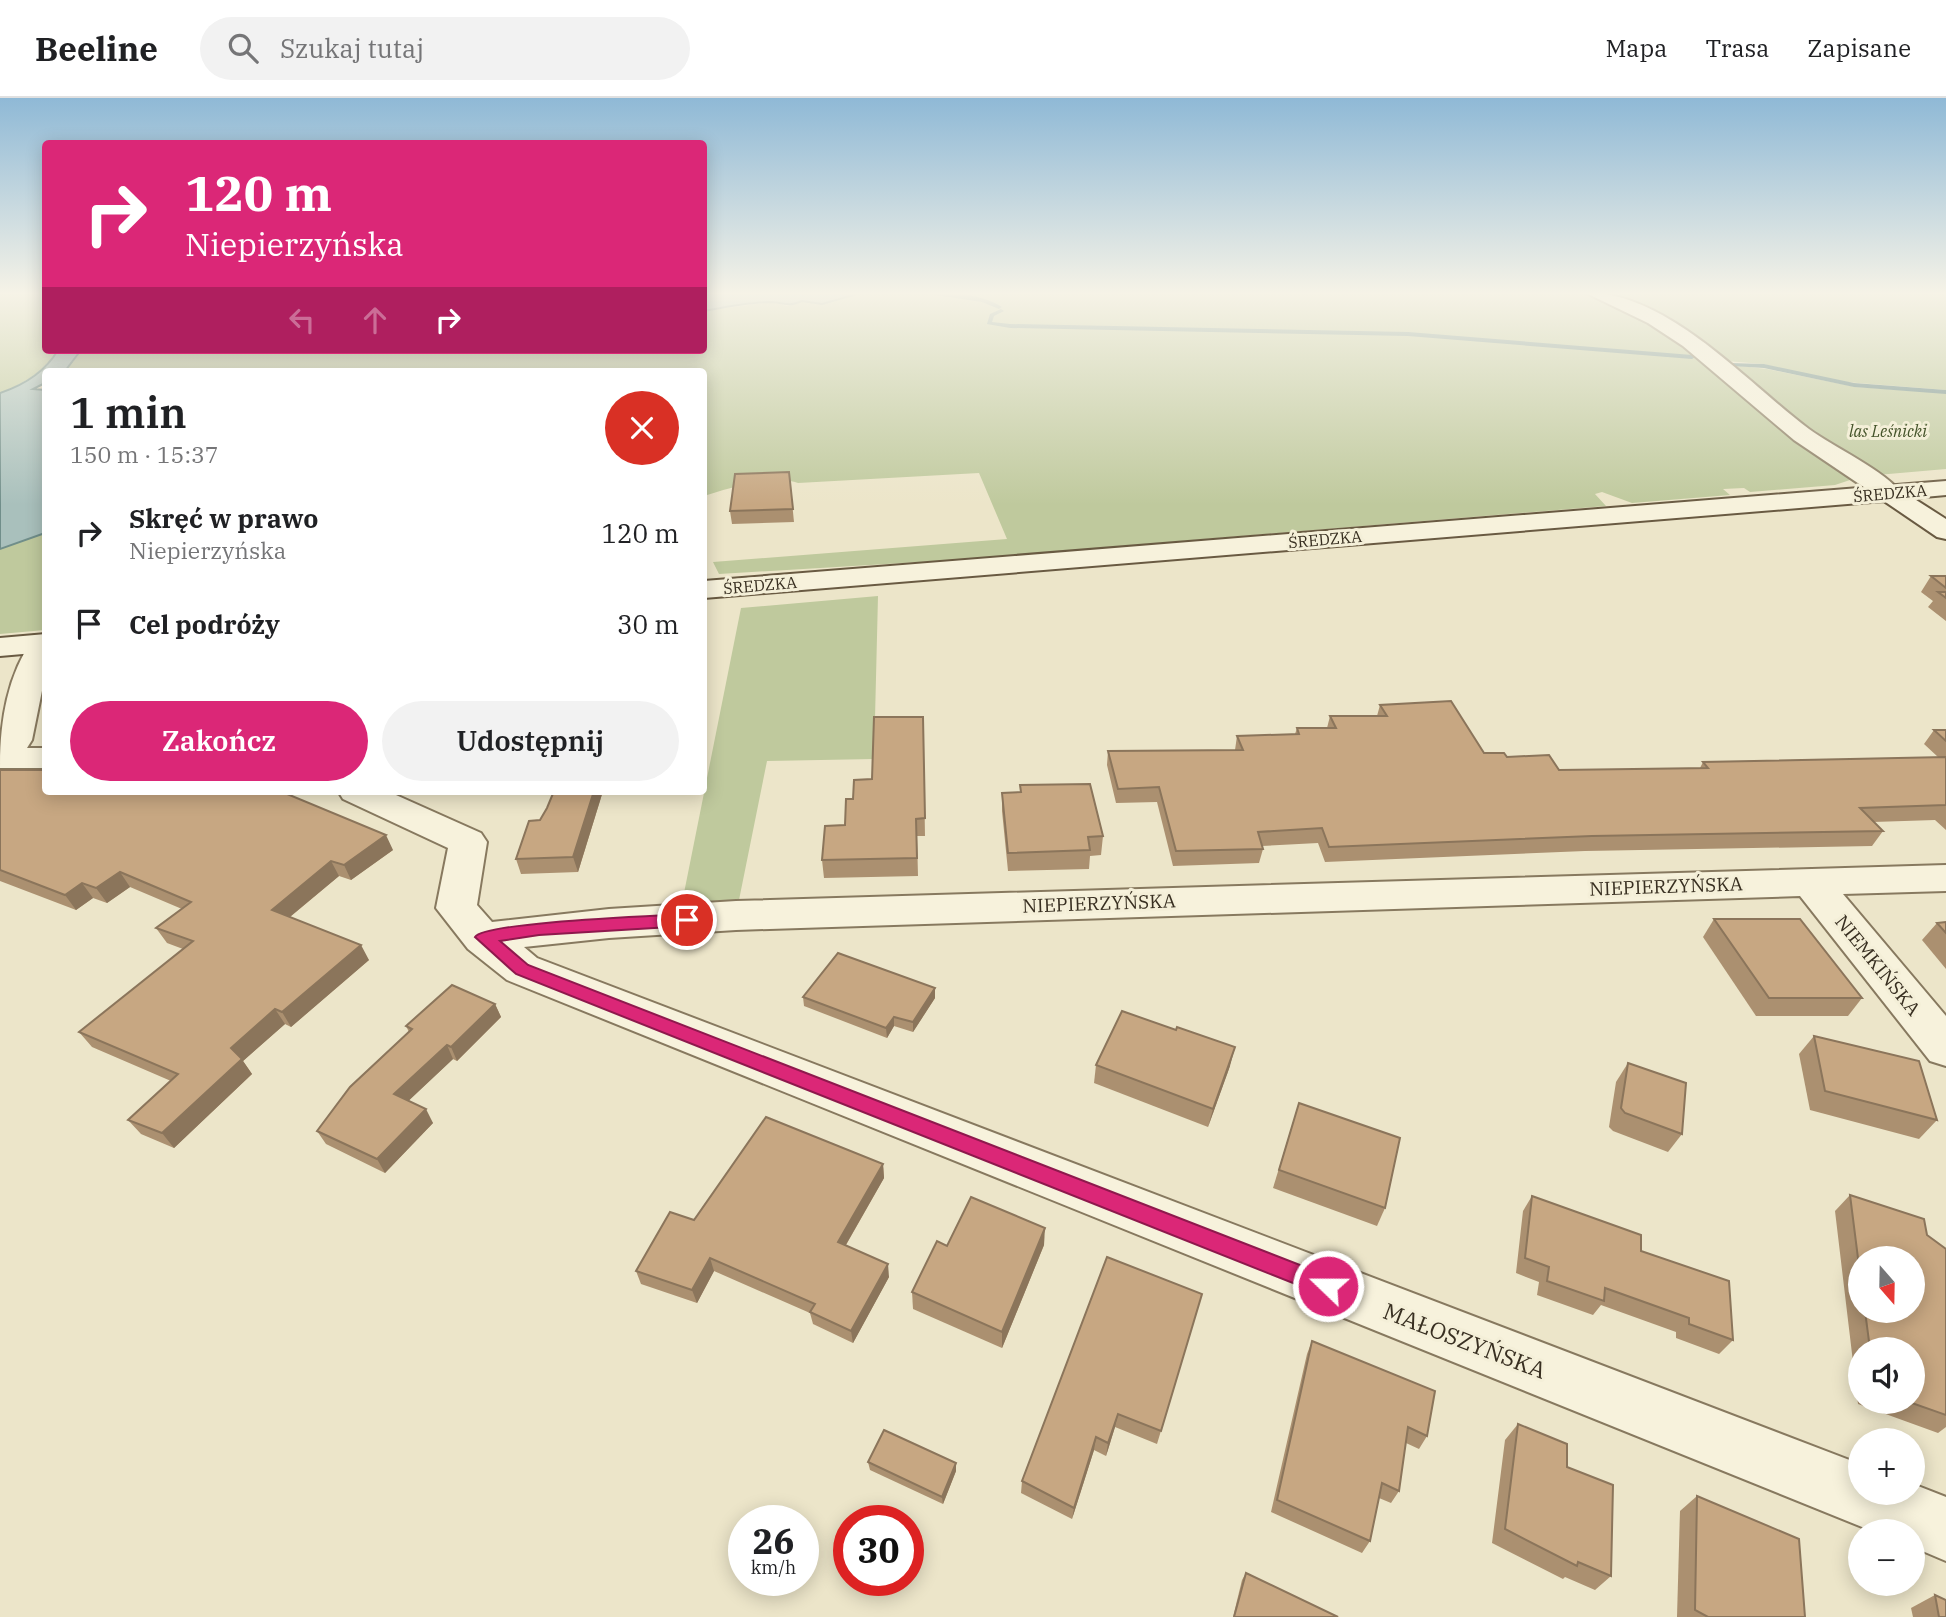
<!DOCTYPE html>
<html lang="pl">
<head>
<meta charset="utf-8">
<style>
  :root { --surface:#fff; --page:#f2f2f2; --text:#202124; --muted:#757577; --line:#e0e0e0; --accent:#db2777 }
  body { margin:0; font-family:"IBM Plex Serif",serif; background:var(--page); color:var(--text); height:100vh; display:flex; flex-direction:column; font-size:26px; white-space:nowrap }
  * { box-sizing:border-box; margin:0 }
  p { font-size:23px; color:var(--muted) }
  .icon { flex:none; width:38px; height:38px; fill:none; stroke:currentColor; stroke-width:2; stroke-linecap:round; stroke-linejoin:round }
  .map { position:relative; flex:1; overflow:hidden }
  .sheet { position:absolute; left:42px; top:270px; width:665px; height:427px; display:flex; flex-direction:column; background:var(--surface); border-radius:7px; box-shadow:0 4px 18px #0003 }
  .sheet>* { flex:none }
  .banner { position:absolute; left:42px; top:42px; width:665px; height:214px; border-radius:7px; box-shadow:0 4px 18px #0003; background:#db2777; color:#fff; overflow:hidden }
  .needle { width:46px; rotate:160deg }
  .controls { position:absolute; left:1848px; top:1148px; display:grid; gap:14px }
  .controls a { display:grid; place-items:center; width:77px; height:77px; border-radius:50%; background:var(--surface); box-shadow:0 4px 18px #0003; font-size:35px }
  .speed { position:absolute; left:728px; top:1407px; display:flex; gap:14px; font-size:35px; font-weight:700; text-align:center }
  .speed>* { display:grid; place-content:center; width:91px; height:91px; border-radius:50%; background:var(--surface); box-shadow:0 4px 18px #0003; line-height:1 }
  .speed small { font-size:18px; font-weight:400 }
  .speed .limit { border:10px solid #d22; background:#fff; color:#111 }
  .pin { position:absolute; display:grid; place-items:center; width:60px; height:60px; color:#fff; margin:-30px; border:4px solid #fff; border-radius:50%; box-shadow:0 2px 7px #0007 }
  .me { position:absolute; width:77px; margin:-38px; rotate:292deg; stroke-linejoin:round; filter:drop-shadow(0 0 5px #0008) }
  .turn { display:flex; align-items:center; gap:24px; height:147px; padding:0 28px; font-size:32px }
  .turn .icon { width:91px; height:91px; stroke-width:2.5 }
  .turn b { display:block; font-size:49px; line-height:60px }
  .lanes { display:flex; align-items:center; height:66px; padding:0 28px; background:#0003; justify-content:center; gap:35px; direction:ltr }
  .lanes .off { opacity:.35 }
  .round { display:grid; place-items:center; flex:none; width:74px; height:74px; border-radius:37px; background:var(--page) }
  .overview { display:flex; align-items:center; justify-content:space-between; height:119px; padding:0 28px }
  h1 { font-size:42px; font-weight:600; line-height:52px }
  .primary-button { display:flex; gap:14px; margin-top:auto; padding:14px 28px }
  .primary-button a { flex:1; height:80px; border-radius:42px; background:var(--accent); color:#fff; font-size:28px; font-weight:600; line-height:80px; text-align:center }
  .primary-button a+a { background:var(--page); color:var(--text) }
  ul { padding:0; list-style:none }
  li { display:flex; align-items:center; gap:21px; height:91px; padding:0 28px }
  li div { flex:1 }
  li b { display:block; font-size:26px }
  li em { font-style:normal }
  header { display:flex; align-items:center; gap:42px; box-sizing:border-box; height:98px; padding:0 35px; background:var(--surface); border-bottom:2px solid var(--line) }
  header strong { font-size:33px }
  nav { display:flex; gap:38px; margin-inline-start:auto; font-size:24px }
  .search { width:490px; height:63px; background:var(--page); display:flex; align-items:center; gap:18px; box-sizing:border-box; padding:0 24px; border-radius:38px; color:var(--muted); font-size:26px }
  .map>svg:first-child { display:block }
</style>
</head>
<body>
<header>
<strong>Beeline</strong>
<div class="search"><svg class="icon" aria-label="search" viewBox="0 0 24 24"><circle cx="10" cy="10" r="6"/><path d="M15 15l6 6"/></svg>Szukaj tutaj</div>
<nav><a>Mapa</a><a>Trasa</a><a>Zapisane</a></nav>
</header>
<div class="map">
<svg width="1946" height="1519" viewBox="0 0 1946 1519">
  <rect width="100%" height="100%" fill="#ece5c9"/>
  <g fill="#bfc99d">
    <path d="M0,194h45l1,58h12c-14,22 -34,33 -58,43z"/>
    <path d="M864,194h723l66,29 196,154 1,5 -15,5 -85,7 -6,-4 -21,1 7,6 -98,8 -30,-11 -7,2 11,12 -653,54 -234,14 -6,-12 294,-23 -28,-66 -181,10c-22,-9 -72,6 -94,13v-125h-639l16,-21h623v-39l68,-9 15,4 15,-5 20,3z"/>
    <polygon points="1615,194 1946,194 1946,292 1833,283 1763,266 1726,263 1674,226"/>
    <polygon points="1731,267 1767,271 1856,289 1946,295 1946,371 1877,377 1794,321"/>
    <polygon points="45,435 45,532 0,536 0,451"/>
    <polygon points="878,498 874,661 767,663 739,802 682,805 741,510"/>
  </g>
  <g fill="#a9c0bc" stroke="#708e8a" stroke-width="2">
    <path d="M704,194h160l-42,12 -20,-3c-15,6 -15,2 -31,1 -22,0 -46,5 -67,9z"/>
    <path d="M58,252h23l-16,21h-19l-1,12 -12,6 12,1v143l-45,16v-156c24,-8 45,-21 58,-43z"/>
  </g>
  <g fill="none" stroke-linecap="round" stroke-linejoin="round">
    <g fill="#708e8a" fill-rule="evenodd">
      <path d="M915,194c27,0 63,0 87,15l-3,2 -17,-7z"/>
      <polygon points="1001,211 1004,213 994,218 992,224 1010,226 1408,234 1692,257 1695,259 1692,261 1408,238 1010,230 987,226 990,216"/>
      <polygon points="1730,265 1764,266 1854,285 1946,292 1946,296 1854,289 1764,270 1732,268"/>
    </g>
    <defs>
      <g id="street">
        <path d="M1584,194c84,0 161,89 225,137 23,17 78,43 92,64l-3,5h-18l-86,-58 -111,-94 -35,-23z"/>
        <path d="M45,536l1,37 -14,69 -5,8h19v20h-46c0,-47 7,-92 34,-131z"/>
        <polygon points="338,693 387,693 481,735 487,744 477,807 492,824 609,811 736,803 1946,767 1946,793 1843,796 1946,918 1946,968 1930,963 1800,798 736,832 609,840 524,849 537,860 1860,1366 1860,1395 1913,1395 1913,1386 1946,1399 1946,1463 1913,1449 1913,1433 1872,1433 507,882 468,851 436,810 448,750 343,701"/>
      </g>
      <g id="secondary">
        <polygon points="1946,383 1946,397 1913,400 1946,421 1946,441 1937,439 1884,403 704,500 704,483"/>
        <polygon points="46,536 46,554 0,558 0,540"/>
      </g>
    </defs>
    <use href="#street" stroke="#87795f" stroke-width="4"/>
    <use href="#secondary" stroke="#695a42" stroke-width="4"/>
    <use href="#street" fill="#f7f2dc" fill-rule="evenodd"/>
    <use href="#secondary" fill="#f7f2dc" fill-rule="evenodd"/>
  </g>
  <g fill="#ab9070" fill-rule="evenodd">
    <polygon points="789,374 794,424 732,426 730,413"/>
    <polygon points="1931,478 1946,478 1946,523 1928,509 1933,503 1921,494"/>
    <polygon points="1380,607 1484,655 1559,672 1700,670 1703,664 1938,659 1924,646 1934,632 1946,632 1946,732 1935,722 1873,724 1883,733 1872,748 1585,753 1325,764 1318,745 1262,748 1263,751 1259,765 1173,768 1157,704 1116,705 1107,667 1108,653 1235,652 1237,638 1295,636 1297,630 1327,630 1330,618 1377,618"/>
    <polygon points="923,619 925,738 917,738 918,778 824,780 822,762 845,727 853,701 872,681"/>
    <polygon points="0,672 393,752 351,782 339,778 290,819 369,862 291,929 285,926 243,963 252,976 174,1050 141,1036 128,1022 171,983 92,949 79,934 183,851 167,845 156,830 182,811 130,789 107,805 93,800 76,812 0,783"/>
    <polygon points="1020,687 1103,738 1101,757 1090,758 1089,771 1008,773 1002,713 1002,695 1020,694"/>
    <polygon points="554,693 603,693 578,774 521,776 516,761 540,722 547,710"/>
    <polygon points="1714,821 1862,900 1848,918 1756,918 1703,839"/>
    <polygon points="1946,824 1946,871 1922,842 1937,825"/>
    <polygon points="935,890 935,900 913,934 894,928 887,940 804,908 803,899"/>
    <polygon points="495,906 501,919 457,963 453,961 408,1003 433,1025 385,1075 326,1046 317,1033 409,934 406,928"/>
    <polygon points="1176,932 1230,968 1208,1029 1094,985 1096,967"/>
    <polygon points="1814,938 1937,1022 1919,1041 1810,1012 1799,956"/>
    <polygon points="1628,965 1682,1036 1668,1054 1613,1033 1609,1029 1616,984"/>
    <polygon points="1293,1024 1385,1110 1377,1128 1273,1090"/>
    <polygon points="883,1066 884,1080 846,1147 889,1179 853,1245 813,1226 810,1215 714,1173 697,1205 641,1186 636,1173 694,1122"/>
    <path d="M1850,1097l77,40 19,14v178l-8,6 -80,-29 -23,-193zM1860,1160l53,53h-53zM1860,1251h53v53h-53z"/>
    <polygon points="1532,1098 1641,1153 1733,1242 1719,1256 1676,1240 1676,1234 1601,1207 1593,1217 1537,1197 1539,1184 1516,1175 1523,1113"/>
    <polygon points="1044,1147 1002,1250 913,1211 912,1194 947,1148"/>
    <polygon points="1202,1196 1157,1346 1115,1329 1106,1358 1094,1352 1072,1421 1021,1395 1022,1383"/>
    <polygon points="1312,1243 1427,1338 1419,1351 1406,1345 1399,1393 1391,1405 1379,1400 1370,1443 1362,1455 1271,1414 1307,1256"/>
    <polygon points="1518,1326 1567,1369 1611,1478 1595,1492 1565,1479 1563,1481 1492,1445 1505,1342"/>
    <polygon points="868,1364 956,1365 956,1373 943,1406 870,1372"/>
    <polygon points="1697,1398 1805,1519 1677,1519 1680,1413"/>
    <polygon points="1246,1475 1338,1519 1233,1519 1242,1482"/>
    <polygon points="1935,1497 1946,1519 1913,1519 1911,1510"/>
  </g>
  <g fill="#8b755b">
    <polygon points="594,693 603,693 578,774 573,759"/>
    <polygon points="386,737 393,752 351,782 344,767"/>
    <polygon points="331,763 339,778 280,827 272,812"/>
    <polygon points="120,774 130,789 107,805 96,790"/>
    <polygon points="82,785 93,800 76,812 65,797"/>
    <polygon points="361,847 369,862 291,929 282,914"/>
    <polygon points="935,890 935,900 913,934 913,924"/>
    <polygon points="495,906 501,919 457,963 451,949"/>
    <polygon points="275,911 285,926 243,963 252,976 174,1050 162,1035 231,950"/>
    <polygon points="894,919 894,928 887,940 886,930"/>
    <polygon points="447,947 453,961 402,1009 394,996"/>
    <polygon points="1235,949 1230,968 1208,1029 1213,1011"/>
    <polygon points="426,1011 433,1025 385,1075 377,1061"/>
    <polygon points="883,1066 884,1080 840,1157 838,1144"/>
    <polygon points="1045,1130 1044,1147 1002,1250 1002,1234"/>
    <polygon points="710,1160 714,1173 697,1205 692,1192"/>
    <polygon points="888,1166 889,1179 853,1245 851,1233"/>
    <polygon points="1118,1316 1115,1329 1106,1358 1108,1345"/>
    <polygon points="1096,1339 1094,1352 1072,1421 1074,1410"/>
    <polygon points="956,1365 956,1373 943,1406 942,1399"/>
  </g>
  <g fill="#c7a782" stroke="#8b755b" stroke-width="2">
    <polygon points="789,374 793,411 730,413 735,376"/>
    <polygon points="1931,478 1946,478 1946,490"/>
    <polygon points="1938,494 1946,494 1946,500"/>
    <polygon points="1451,603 1484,655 1504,655 1507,659 1549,657 1559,672 1708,670 1703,664 1946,659 1946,707 1860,710 1883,733 1592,738 1329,749 1322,730 1258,734 1263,751 1176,753 1159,689 1118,691 1108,653 1243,652 1237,638 1299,636 1297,630 1336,630 1330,618 1387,618 1380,607"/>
    <polygon points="874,619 923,619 925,720 916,721 917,760 822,762 825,728 845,727 846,701 853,701 854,682 872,681"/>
    <polygon points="1934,632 1946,632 1946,643"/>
    <polygon points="0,672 46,672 46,693 280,693 386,737 344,767 331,763 272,812 361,847 282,914 275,911 231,950 242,961 162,1035 128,1022 178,976 79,934 193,843 156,830 191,804 120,774 96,790 82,785 65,797 0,772"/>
    <polygon points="1090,686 1103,738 1088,739 1090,752 1008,755 1002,695 1021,694 1020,687"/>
    <polygon points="554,693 594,693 573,759 516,761 529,723 540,722 547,710"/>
    <polygon points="1714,821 1800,821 1862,900 1769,900"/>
    <polygon points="1946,824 1946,835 1937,825"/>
    <polygon points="838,855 935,890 913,924 894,919 886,930 803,899"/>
    <polygon points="452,887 495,906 451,949 447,947 394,996 426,1011 377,1061 317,1033 350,989 412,931 406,928"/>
    <polygon points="1122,913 1176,932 1177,929 1235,949 1213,1011 1096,967"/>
    <polygon points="1814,938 1919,963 1937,1022 1825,993"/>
    <polygon points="1628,965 1686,985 1682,1036 1625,1015 1621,1010"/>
    <polygon points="1299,1005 1400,1040 1385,1110 1279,1072"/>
    <polygon points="766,1019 883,1066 838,1144 888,1166 851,1233 810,1214 815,1206 710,1160 692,1192 636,1173 670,1114 694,1122"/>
    <polygon points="1850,1097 1924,1121 1927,1137 1946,1151 1946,1317 1909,1304 1913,1304 1913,1251 1870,1251 1865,1213 1913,1213 1913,1160 1860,1160 1860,1176"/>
    <polygon points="1532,1098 1641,1137 1641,1153 1729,1183 1733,1242 1689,1226 1689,1220 1605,1190 1604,1203 1547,1183 1549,1169 1525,1160"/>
    <polygon points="971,1099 1045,1130 1002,1234 912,1194 937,1143 947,1148"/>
    <polygon points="1107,1159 1202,1196 1161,1333 1118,1316 1108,1345 1096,1339 1074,1410 1022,1383"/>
    <polygon points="1312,1243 1435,1293 1427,1338 1408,1329 1399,1393 1382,1385 1370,1443 1277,1402"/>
    <polygon points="1518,1326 1567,1346 1567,1369 1613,1387 1611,1478 1578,1464 1577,1468 1505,1431"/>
    <polygon points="884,1332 956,1365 942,1399 868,1364"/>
    <polygon points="1697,1398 1799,1441 1805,1519 1708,1519 1695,1512"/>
    <polygon points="1246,1475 1338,1519 1234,1519"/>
    <polygon points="1935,1497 1946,1502 1946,1519 1939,1519"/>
  </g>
  <linearGradient id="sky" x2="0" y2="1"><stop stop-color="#8fb9d6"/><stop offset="0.48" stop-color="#f6f3e7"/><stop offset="1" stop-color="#f6f3e7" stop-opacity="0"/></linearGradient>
  <rect width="1946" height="407" fill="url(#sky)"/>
  <path fill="#db2777" stroke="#8e194d" stroke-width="2" d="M687,816l8,6 -8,6 -148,9 -39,6 28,24 808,314 3,7 -3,8 -8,3 -812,-323 -41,-37c10,-15 183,-21 212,-23z"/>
  <g text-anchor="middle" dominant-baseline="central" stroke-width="6" stroke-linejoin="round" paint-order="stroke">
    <g font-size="16" font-style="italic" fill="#445329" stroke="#f4efd8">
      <text x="1888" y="333">las Leśnicki</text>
    </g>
    <g font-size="16" fill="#382f21" stroke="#f4efd8">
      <text transform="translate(1890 395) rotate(-5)">ŚREDZKA</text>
      <text transform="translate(1325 441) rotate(-5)">ŚREDZKA</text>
      <text transform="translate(760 487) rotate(-5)">ŚREDZKA</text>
    </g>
    <g font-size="19" fill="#382f21" stroke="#f4efd8">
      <text transform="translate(1666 788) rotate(-2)">NIEPIERZYŃSKA</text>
      <text transform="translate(1099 805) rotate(-2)">NIEPIERZYŃSKA</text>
      <text transform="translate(1878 867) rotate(51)">NIEMKIŃSKA</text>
    </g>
    <g font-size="23" fill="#382f21" stroke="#f4efd8">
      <text transform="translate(1465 1242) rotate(21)">MAŁOSZYŃSKA</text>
    </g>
  </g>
</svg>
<div class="controls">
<a><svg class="needle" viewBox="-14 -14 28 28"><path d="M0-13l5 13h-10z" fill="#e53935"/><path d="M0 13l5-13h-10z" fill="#757577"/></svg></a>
<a><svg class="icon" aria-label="sound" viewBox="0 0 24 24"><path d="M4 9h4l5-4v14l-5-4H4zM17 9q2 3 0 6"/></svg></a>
<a>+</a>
<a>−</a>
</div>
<div class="speed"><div>26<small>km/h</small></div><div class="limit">30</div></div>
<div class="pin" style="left:687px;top:822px;background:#d93025"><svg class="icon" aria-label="arrive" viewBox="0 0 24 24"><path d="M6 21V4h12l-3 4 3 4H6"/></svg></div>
<svg class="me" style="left:1328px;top:1188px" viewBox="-20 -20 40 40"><circle r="17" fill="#db2777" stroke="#fff" stroke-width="3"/><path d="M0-11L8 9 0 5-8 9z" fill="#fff"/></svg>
<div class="banner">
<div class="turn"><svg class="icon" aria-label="right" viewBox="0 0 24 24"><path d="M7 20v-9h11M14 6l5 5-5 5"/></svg><div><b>120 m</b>Niepierzyńska</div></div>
<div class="lanes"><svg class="icon off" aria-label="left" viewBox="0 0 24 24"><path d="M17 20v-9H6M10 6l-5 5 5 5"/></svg><svg class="icon off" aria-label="ahead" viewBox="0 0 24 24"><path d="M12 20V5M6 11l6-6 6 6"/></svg><svg class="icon" aria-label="right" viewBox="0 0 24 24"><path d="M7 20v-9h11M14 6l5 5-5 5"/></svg></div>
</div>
<section class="sheet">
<div class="overview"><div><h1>1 min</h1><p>150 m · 15:37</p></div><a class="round" style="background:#d93025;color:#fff"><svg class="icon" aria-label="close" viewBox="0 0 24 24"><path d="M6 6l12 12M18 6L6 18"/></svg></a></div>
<ul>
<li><svg class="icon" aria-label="right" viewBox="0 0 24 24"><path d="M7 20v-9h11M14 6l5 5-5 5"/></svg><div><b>Skręć w prawo</b><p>Niepierzyńska</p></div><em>120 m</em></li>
<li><svg class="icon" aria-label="arrive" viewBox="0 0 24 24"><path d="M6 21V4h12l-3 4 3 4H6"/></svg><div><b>Cel podróży</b></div><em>30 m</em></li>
</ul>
<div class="primary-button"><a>Zakończ</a><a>Udostępnij</a></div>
</section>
</div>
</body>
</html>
